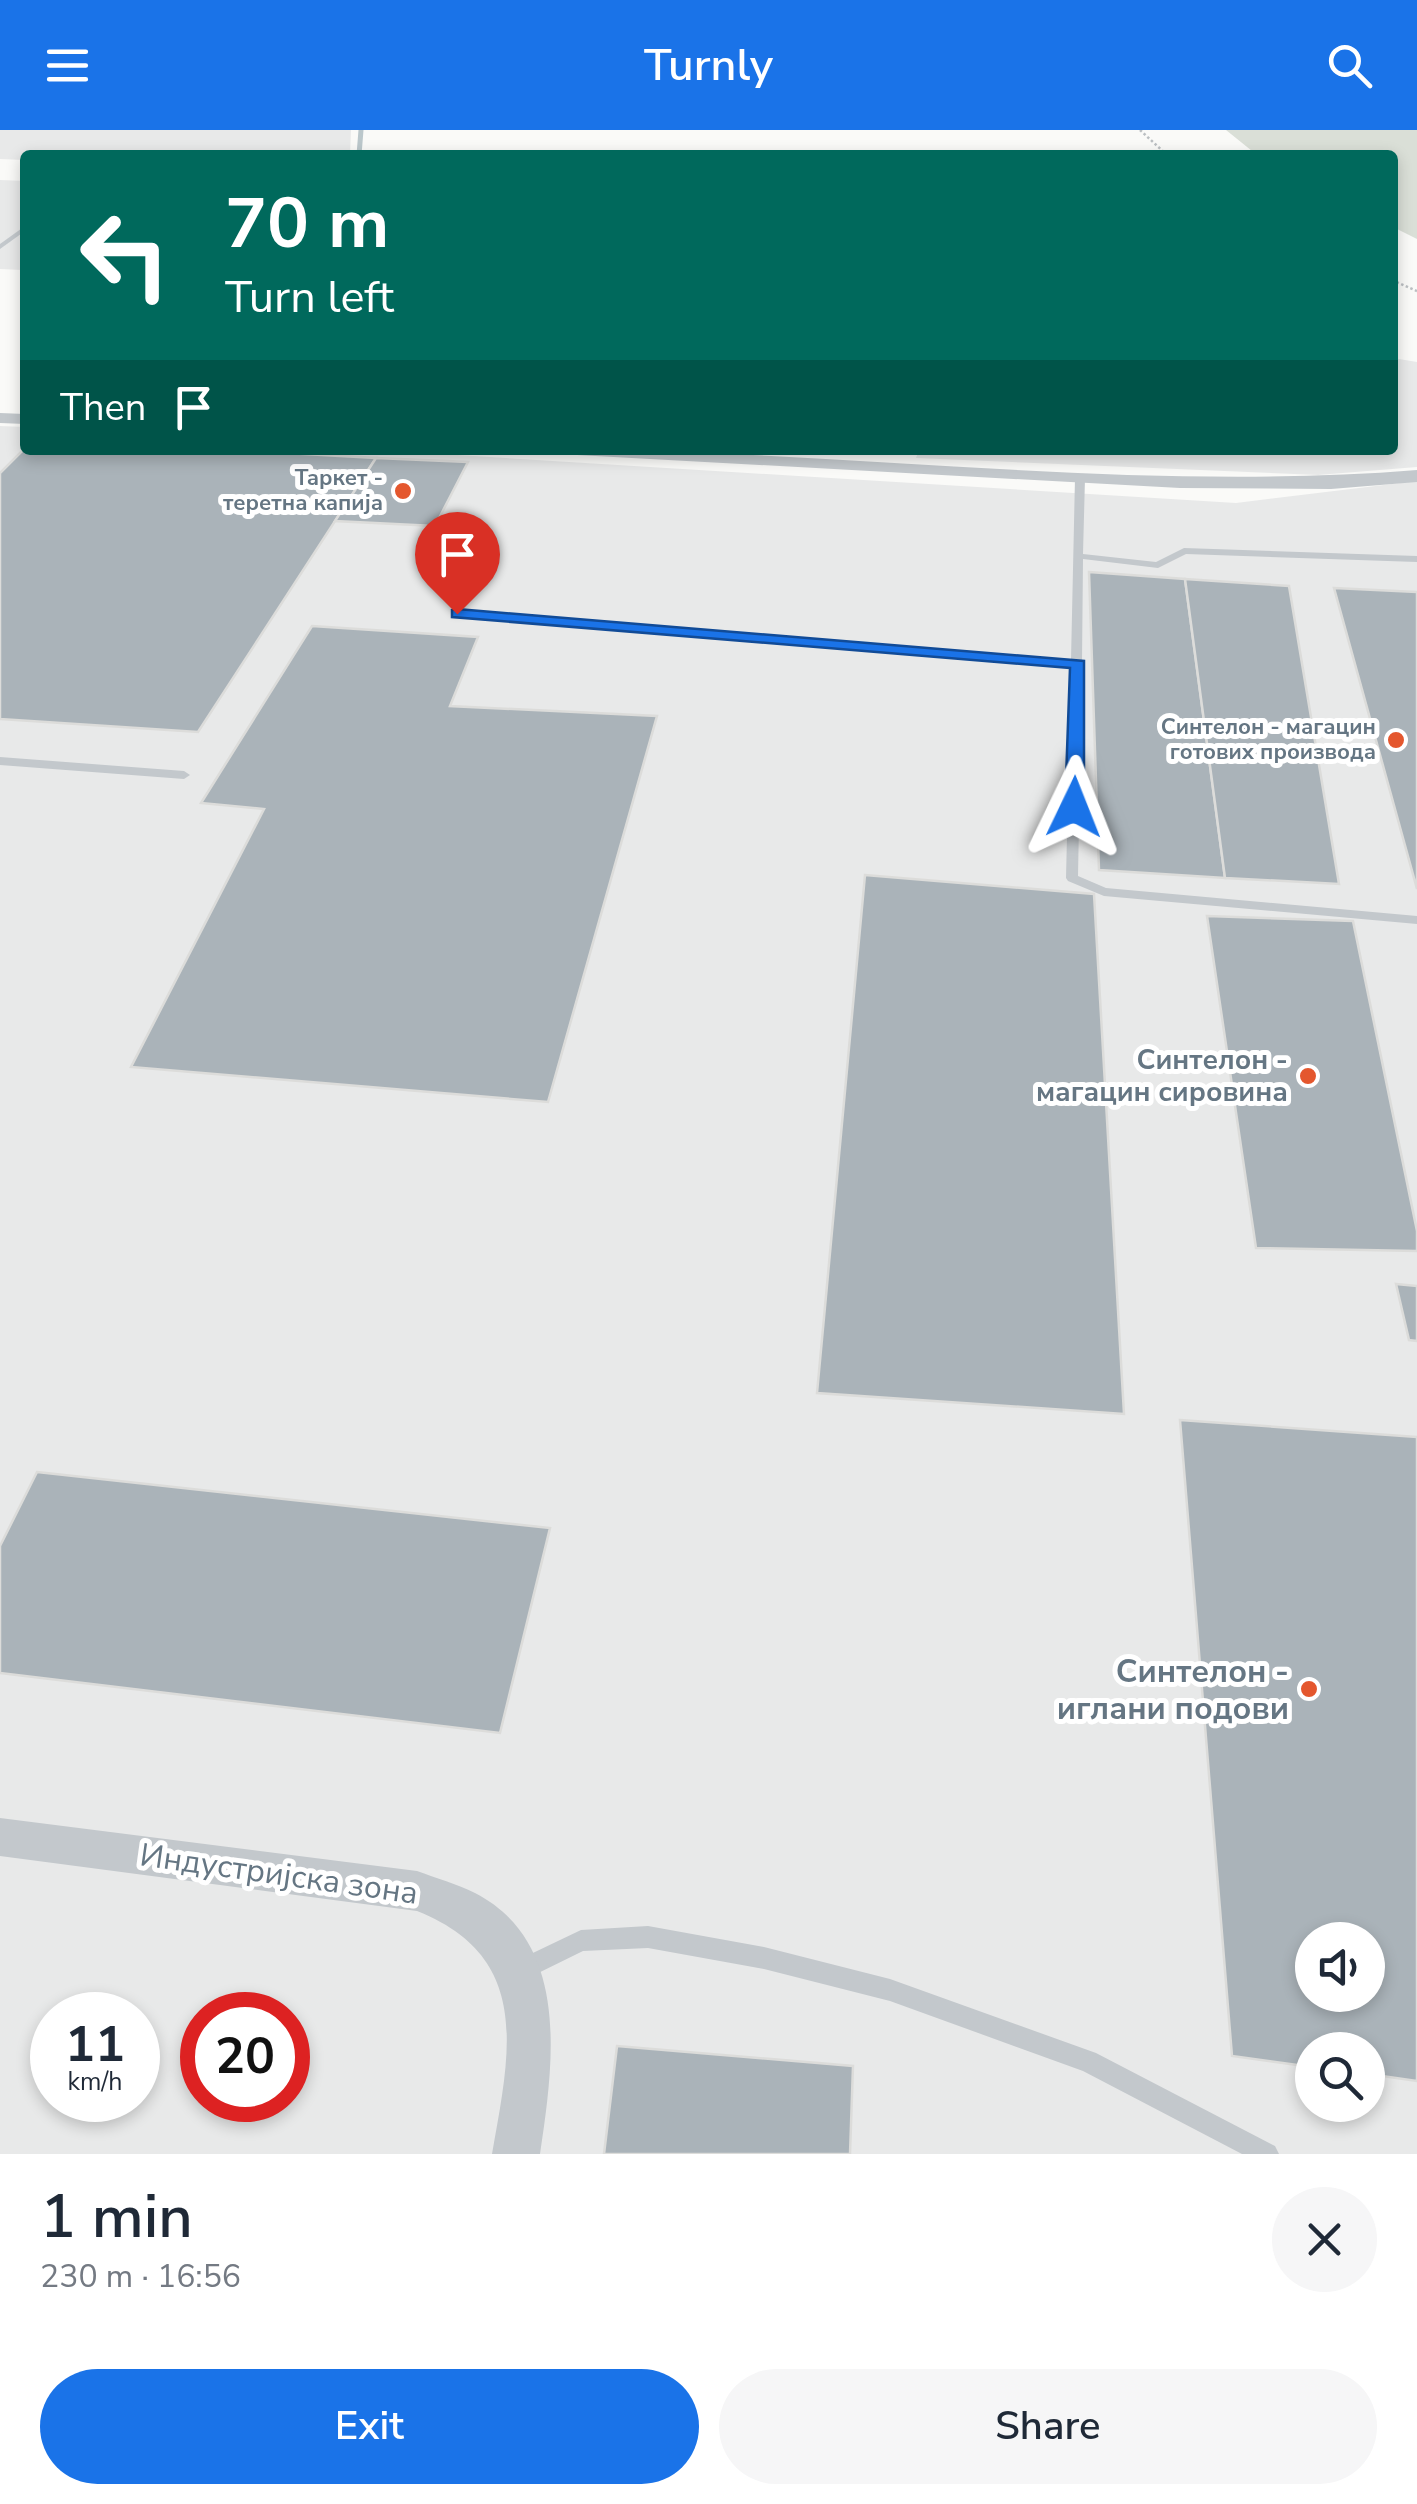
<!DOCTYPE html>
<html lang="en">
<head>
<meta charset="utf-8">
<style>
  :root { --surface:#fff; --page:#f6f6f7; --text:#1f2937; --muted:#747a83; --accent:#1a73e8 }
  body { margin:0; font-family:"Nunito Sans",sans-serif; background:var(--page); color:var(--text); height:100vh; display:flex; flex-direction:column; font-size:38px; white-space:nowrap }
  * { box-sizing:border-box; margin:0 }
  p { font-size:32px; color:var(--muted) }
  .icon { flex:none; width:55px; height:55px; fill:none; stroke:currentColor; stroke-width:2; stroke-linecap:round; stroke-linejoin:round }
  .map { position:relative; height:2024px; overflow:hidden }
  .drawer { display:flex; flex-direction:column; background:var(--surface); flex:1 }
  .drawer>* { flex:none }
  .guide { position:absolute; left:20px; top:20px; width:1378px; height:305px; border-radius:10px; box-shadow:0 5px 15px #0003; background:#00695c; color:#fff; overflow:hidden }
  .fabs { position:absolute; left:1295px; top:1792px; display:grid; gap:20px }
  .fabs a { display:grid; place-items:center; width:90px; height:90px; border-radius:50%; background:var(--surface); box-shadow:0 5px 15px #0003; font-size:50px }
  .speed { position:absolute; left:30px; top:1862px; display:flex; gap:20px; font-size:50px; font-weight:700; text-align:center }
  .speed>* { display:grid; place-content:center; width:130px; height:130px; border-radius:50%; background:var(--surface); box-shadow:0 5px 15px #0003; line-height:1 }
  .speed small { font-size:25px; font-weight:400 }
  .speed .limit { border:15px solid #d22; background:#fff; color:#111 }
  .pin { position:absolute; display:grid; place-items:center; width:85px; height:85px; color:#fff; margin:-102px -42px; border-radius:50% 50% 50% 0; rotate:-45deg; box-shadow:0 0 10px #0007 }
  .pin .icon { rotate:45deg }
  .me { position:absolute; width:110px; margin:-55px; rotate:2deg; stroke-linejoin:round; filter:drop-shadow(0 0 8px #0008) }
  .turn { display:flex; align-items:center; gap:35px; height:210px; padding:0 40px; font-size:45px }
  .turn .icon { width:130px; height:130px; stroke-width:2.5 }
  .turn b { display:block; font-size:70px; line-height:85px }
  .then { display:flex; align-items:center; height:95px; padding:0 40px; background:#0003; gap:20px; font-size:38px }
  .round { display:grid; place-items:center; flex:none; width:105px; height:105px; border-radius:52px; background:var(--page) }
  .summary { display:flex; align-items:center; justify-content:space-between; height:170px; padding:0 40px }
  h1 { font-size:60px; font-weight:600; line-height:75px }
  .button { display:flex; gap:20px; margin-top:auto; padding:20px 40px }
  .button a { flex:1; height:115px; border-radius:60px; background:var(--accent); color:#fff; font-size:40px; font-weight:600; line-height:115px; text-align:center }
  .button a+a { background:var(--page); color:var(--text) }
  header { display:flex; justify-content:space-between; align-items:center; height:130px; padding:0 40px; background:var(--accent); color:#fff; font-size:45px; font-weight:600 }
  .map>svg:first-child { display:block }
</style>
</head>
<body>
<header><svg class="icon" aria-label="menu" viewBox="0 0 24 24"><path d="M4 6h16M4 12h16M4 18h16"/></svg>Turnly<svg class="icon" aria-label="search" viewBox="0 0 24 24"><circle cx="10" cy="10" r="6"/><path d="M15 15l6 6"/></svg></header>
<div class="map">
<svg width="1417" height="2024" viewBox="0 0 1417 2024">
  <rect width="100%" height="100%" fill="#fafaf8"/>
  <g fill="#e8e9e9" fill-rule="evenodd">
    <polygon points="0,0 351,0 350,25 25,25 25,30 0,29"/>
    <polygon points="0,50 25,51 22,140 0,139"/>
    <polygon points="1393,228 1417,232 1417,337 1318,345 916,328 919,320 1392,320"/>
    <path d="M0,296l25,1v23h351l860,53 181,-22v1673h-1417zM1312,1810h56v55h-56zM52,1885h86v85h-86zM202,1885h86v85h-86zM1312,1920h56v55h-56z"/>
  </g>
  <polygon fill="#dadfd7" points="1226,0 1417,0 1417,109 1393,97 1392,25 1257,25"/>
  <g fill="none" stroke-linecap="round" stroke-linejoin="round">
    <polyline stroke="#bbc7cb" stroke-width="5" points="359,25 361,0"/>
  </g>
  <g fill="#aab3b9" stroke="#dcdcda" stroke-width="2.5" fill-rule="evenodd">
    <polygon points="25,318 232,320 376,328 198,602 0,589 0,343"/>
    <polygon points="376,328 468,332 435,396 335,391"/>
    <polygon points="1089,442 1185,449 1225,748 1099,740"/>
    <polygon points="1185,449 1289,456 1339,754 1225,748"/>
    <polygon points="1334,458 1417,462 1417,759"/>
    <polygon points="312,496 478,507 450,576 657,586 548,972 131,937 264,679 201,673"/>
    <polygon points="865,745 1094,764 1124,1284 817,1263"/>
    <polygon points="1207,786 1353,791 1417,1101 1417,1121 1256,1118"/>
    <polygon points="1396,1154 1417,1156 1417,1211 1409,1210"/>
    <path d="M1180,1290l237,17v644l-49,-7v-24h-56v17l-80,-11zM1312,1810h56v55h-56z"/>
    <polygon points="37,1342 550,1398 500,1603 0,1543 0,1416"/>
    <polygon points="617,1916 853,1936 850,2024 604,2024"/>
  </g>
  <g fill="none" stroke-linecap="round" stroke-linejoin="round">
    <g stroke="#bbbfc2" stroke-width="2.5" stroke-dasharray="2.5 2.5" stroke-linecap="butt">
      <polyline points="1140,0 1167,25"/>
      <polyline points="1392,150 1417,161"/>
    </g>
    <g fill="#c3c8cc" fill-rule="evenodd">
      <polygon points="25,96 25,101 0,119 0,114"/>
      <polygon points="1080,345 1085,348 1083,424 1156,432 1184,418 1417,426 1417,432 1186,424 1158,438 1083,429 1082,531 1084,534 1082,537 1078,746 1106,758 1417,786 1417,794 1104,766 1068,751 1066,748 1071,537 457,487 452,484 457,481 1071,530 1075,348"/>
      <polygon points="0,627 184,641 190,645 184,649 0,635"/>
      <polygon points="648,1796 764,1817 890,1849 1096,1923 1275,2016 1279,2024 1242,2024 1083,1941 890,1871 764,1839 648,1818 583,1821 522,1851 514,1848 511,1840 514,1832 581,1800"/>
    </g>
    <g fill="#c3c8cc" fill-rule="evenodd">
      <polygon points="0,283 25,284 25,294 0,293"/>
      <path d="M568,320c283,0 567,43 849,20v12l-86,7 -151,-1 -603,-33z"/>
      <path d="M0,1688l417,53c19,7 40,13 58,22 97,50 78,173 65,261h-48c18,-102 41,-197 -75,-243l-417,-55z"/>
    </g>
  </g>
  <polygon fill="#1a73e8" stroke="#114b97" stroke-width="2.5" points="457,479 1084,531 1084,677 1074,682 1065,677 1070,538 452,487 452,480"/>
  <g fill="#e4572e" stroke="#fff" stroke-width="4">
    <circle cx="403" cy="361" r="10"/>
    <circle cx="1396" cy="610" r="10"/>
    <circle cx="1308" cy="946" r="10"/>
    <circle cx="1309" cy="1559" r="10"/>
  </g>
  <g text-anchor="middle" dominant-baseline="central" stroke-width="10" stroke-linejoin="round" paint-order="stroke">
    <g font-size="22" font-weight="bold" fill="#657683" stroke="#fff" text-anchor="end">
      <text x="383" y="348">Таркет -<tspan x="383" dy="25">теретна капија</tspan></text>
      <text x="1376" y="597">Синтелон - магацин<tspan x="1376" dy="25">готових производа</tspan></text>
    </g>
    <g font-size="28" font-weight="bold" fill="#657683" stroke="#fff" text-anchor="end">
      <text x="1288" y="930">Синтелон -<tspan x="1288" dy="32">магацин сировина</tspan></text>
    </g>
    <g font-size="32" font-weight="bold" fill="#657683" stroke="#fff" text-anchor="end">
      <text x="1289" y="1541">Синтелон -<tspan x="1289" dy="37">иглани подови</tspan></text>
    </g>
    <g font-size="32" fill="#657683" stroke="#fff">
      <text transform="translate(279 1744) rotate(8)">Индустријска зона</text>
    </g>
  </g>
</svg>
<div class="fabs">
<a><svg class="icon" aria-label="sound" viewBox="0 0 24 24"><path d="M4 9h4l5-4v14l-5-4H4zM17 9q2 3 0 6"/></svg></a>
<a><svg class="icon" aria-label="search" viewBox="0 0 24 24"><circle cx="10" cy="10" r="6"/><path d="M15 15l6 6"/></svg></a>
</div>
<div class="speed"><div>11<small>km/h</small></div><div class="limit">20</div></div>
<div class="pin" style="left:457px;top:484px;background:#d93025"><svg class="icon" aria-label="arrive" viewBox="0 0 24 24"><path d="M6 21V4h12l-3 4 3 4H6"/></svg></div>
<svg class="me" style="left:1074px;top:677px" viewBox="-20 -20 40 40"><path d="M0-17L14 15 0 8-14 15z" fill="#1a73e8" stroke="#fff" stroke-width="4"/></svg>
<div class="guide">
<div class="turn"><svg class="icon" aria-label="left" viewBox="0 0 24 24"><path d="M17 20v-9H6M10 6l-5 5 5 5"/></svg><div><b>70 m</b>Turn left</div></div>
<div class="then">Then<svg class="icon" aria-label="arrive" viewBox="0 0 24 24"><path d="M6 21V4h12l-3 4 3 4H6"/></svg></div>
</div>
</div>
<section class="drawer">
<div class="summary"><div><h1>1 min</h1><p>230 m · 16:56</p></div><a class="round"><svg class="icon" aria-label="close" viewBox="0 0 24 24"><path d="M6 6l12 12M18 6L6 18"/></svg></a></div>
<div class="button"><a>Exit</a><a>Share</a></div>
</section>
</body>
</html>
